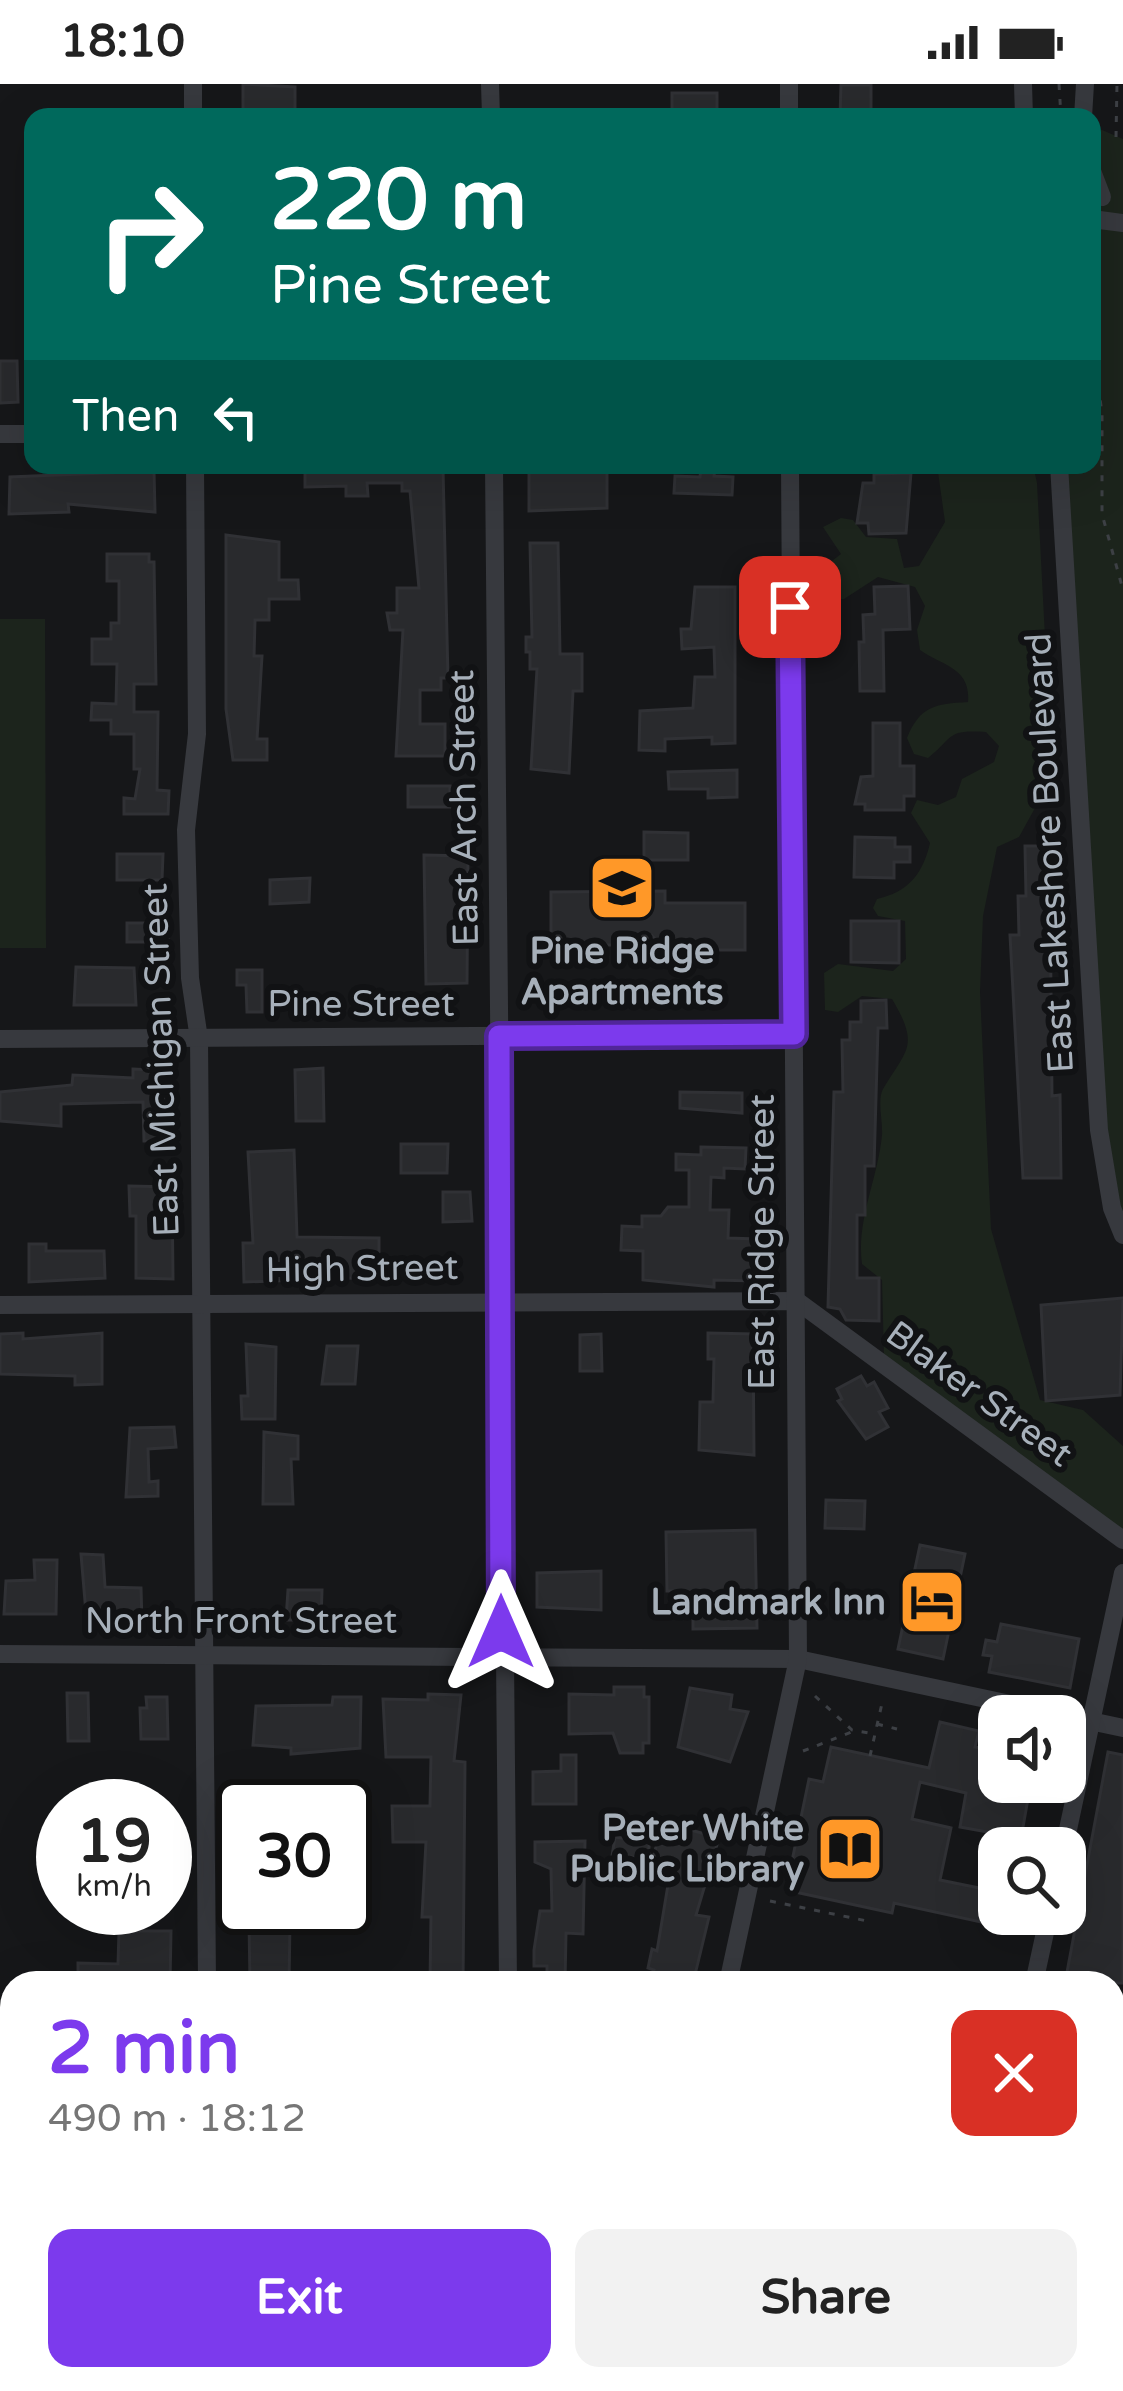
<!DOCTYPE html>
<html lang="en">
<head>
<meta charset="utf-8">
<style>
  :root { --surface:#fff; --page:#f2f2f2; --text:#222; --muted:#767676; --accent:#7c3aed }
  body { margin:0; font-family:"Varela Round",sans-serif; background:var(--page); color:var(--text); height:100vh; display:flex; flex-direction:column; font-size:45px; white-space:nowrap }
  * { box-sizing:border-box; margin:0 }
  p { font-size:39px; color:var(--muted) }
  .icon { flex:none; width:66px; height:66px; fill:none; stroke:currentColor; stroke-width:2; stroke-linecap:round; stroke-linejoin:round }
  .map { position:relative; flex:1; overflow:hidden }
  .drawer { position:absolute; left:0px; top:1887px; width:1125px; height:420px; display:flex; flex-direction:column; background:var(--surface); border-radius:36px 36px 0 0; box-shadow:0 12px 48px #0002 }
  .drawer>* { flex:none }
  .hud { position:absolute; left:24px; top:24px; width:1077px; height:366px; border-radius:24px; box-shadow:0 12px 48px #0002; background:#00695c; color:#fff; overflow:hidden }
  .controls { position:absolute; left:978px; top:1611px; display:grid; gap:24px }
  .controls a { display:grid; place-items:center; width:108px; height:108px; border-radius:24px; background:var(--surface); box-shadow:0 12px 48px #0002; font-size:60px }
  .speed { position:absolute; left:36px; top:1695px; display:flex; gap:24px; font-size:60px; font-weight:700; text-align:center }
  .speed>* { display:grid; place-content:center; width:156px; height:156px; border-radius:50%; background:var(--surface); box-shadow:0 12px 48px #0002; line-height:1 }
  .speed small { font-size:30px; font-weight:400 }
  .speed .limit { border:6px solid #111; border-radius:18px; background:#fff; color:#111 }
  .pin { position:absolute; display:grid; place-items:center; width:102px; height:102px; color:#fff; margin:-51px; border-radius:24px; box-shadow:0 6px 18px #0006 }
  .me { position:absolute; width:132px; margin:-66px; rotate:0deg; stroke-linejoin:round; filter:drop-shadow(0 0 9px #0008) }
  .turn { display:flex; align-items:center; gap:42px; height:252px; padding:0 48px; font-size:54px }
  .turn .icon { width:156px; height:156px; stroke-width:2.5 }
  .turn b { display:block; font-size:84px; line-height:102px }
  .then { display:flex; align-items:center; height:114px; padding:0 48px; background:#0003; gap:24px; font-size:45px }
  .round { display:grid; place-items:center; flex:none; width:126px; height:126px; border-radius:24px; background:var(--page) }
  .summary { display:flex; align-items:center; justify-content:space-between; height:204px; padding:0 48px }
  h1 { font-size:72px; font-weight:700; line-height:90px; color:var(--accent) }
  .button { display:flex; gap:24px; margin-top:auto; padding:24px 48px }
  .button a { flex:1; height:138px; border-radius:24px; background:var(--accent); color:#fff; font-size:48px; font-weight:700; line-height:138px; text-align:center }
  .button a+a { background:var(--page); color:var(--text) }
  .status { display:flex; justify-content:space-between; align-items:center; height:84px; padding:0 60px; background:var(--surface); direction:ltr }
  .status svg { height:33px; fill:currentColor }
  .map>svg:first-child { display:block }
</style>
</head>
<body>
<div class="status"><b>18:10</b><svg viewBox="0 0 49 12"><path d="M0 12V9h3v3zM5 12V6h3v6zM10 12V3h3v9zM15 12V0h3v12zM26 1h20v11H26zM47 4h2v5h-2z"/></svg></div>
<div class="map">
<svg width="1123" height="2307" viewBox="0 0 1123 2307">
  <rect width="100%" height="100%" fill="#161719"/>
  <g fill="#1c241c">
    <polygon points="1102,46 1123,55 1123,1151 1112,1124 1059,381 1092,381 1092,47"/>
    <path d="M937,381h96l4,18 13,250 -4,55 -27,49 -22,10 -14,69 -3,76 11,237 49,171 43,10 40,36v85l-239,-173 -2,-78 -20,-16c-6,-43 16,-86 20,-129 1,-13 -5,-35 1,-46 24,-40 37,-43 9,-90l-30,-3 -24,16 -13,-2 -1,-37 14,-9 55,7 13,-12 -1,-38 -27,-5 -5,-8 4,-9c31,-7 46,-25 53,-56l-19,-30 6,-13 21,5 18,-8 6,-18 32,-17 5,-16 -13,-14c-40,-3 -32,5 -58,26l-14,-4 -7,-16c13,-32 28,-34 61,-36 3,-34 -25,-36 -48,-52l-3,-20 8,-24 -10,-19 -37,-10 -34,22h-20l-7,-10 2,-18 22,-17 -18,-27 18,-9 12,2 13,17 31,2 7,29 15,-2 26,-44z"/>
    <polygon points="0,535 45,535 46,864 0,864"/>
  </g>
  <g fill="#292a2d" stroke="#303135" stroke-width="3">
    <polygon points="243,0 295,3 295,32 243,32"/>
    <polygon points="841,1 871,1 871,33 840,33"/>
    <rect x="672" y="9" width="45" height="24"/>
    <polygon points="0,277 17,277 18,318 0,319"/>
    <polygon points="305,381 443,385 448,594 441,594 441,606 420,606 420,640 445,640 445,672 396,672 403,546 390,546 387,529 397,529 397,504 419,504 410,407 402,407 402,399 367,399 368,412 346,412 346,402 305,403"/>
    <polygon points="529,381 607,382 607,424 529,427"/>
    <polygon points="701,384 715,384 714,392 733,393 732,411 674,409 675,392 700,393"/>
    <polygon points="154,387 155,428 68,420 69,428 9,430 10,393"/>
    <polygon points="911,389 906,449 869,450 868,439 857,439 863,399 874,399 874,390"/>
    <polygon points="226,451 279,458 279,496 298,496 299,515 269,515 269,536 255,536 254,572 262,572 257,655 267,655 267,676 233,676 226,625"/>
    <polygon points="530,459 558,459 560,570 582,570 582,607 573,607 569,689 531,685 537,585 530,585 530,568 526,568 526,553 532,553"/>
    <polygon points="107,470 149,470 149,478 154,478 156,600 134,600 134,628 158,628 157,706 169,707 168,730 124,730 124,714 135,715 140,685 134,685 134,650 111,650 111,636 91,636 92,619 116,620 117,580 92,580 92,555 111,555 111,539 119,539 119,497 107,497"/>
    <polygon points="908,502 910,545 883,546 884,607 860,607 859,558 864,558 863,531 875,530 874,503"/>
    <polygon points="695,503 735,503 735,659 712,660 712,653 665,655 665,667 639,666 640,627 693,624 695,593 715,593 714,563 682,565 681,545 691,545"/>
    <polygon points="873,639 900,639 900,682 914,682 914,712 904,712 904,726 865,726 865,720 855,720 861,693 873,692"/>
    <polygon points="737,686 737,713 708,714 708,705 669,705 668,688"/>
    <rect x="408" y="702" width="42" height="21"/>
    <polygon points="644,748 688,749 688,776 644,776"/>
    <polygon points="855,753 895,754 895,763 910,763 910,778 894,778 894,794 854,793"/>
    <polygon points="1025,762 1043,762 1044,805 1050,805 1052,1012 1060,1011 1061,1094 1023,1094 1010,851 1019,851 1018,812 1026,812"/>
    <polygon points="117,770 163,770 162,796 117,796"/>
    <polygon points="424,771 468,772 467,899 426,900"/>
    <polygon points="310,794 309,818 270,820 270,796"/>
    <polygon points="665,807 665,819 745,819 745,866 715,866 715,875 697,875 697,870 669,870 652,852 643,861 551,861 551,808"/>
    <polygon points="851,837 899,837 899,879 851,878"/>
    <rect x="127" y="839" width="41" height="19"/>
    <polygon points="76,883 134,884 136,921 74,921"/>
    <polygon points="237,886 262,886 262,928 247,928 246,901 237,901"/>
    <polygon points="886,916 887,944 878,944 874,1082 865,1082 865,1131 857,1131 857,1194 879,1194 879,1237 846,1236 840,1225 828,1223 834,1008 843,1008 842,956 850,956 850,938 861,938 861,917"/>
    <polygon points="323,984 324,1037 296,1037 295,986"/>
    <polygon points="133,985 170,987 169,1057 144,1057 143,1018 61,1020 61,1042 0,1037 0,1008 72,1001 73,991 133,994"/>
    <polygon points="680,1008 742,1009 742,1029 680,1024"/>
    <polygon points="401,1060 448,1060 447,1089 401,1089"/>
    <polygon points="701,1063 746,1064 745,1085 724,1084 724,1094 711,1093 710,1126 729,1126 728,1154 757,1155 756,1197 714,1196 714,1203 643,1196 643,1167 621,1166 622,1142 642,1143 642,1132 661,1132 668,1123 689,1123 689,1086 676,1086 676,1070 701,1071"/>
    <polygon points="294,1066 297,1153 379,1154 379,1193 244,1198 243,1159 253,1159 248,1068"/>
    <polygon points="129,1102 172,1103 173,1195 136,1194 136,1132 130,1132"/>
    <polygon points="443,1108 470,1108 472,1137 443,1138"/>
    <polygon points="29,1160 46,1160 46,1167 104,1167 105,1194 29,1198"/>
    <polygon points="1123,1214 1120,1311 1046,1317 1041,1221"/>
    <polygon points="23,1249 23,1255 102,1249 102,1300 75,1301 75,1292 0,1290 0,1250"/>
    <polygon points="708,1249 753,1250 754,1371 699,1366 700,1318 713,1318 714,1275 708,1275"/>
    <polygon points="601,1250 602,1287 580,1287 580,1251"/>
    <polygon points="246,1260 276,1263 275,1335 242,1335 241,1312 248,1312"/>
    <polygon points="327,1262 358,1262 355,1300 322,1300"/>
    <polygon points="861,1292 867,1302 874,1298 888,1324 879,1328 888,1343 866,1355 838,1317 842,1315 837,1305"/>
    <polygon points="174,1343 176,1363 148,1365 149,1398 158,1397 158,1412 126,1413 130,1344"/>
    <polygon points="264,1348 298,1352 298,1375 291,1375 293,1420 263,1420"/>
    <polygon points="826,1416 865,1417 864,1445 825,1444"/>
    <polygon points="755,1446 757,1544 693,1545 693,1524 678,1524 677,1507 667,1507 666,1448"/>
    <polygon points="920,1461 965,1470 943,1575 898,1565"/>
    <polygon points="81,1470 103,1471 105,1503 141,1504 142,1539 125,1539 124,1529 86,1529"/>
    <polygon points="34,1476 57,1476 56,1530 4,1530 6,1497 35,1496"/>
    <polygon points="601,1487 601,1526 537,1523 537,1489"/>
    <polygon points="288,1506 322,1506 321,1536 286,1536"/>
    <polygon points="1001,1540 1079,1555 1070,1604 989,1588 992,1572 983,1571 986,1556 997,1558"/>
    <polygon points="614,1603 644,1603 644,1613 649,1613 649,1659 643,1659 643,1669 620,1669 613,1649 569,1650 569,1610 614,1611"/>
    <polygon points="690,1604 732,1611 730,1625 748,1628 730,1678 678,1663"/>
    <polygon points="67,1609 88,1609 89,1657 68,1657"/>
    <polygon points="428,1610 461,1611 454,1677 465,1678 463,1899 430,1899 431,1833 422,1833 426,1758 393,1758 392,1722 430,1722 431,1673 386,1673 383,1615 428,1616"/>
    <polygon points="146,1613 167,1613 168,1655 141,1655 140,1624 147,1624"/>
    <polygon points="333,1613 361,1613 360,1664 291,1670 291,1664 253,1661 256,1622 332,1621"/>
    <polygon points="940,1638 979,1647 975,1663 999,1667 999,1698 1031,1698 1021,1754 960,1743 966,1709 920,1698 912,1735 951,1744 940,1796 999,1808 999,1842 894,1819 892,1829 786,1806 809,1695 823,1698 831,1663 929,1684"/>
    <polygon points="1108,1668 1123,1671 1123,1899 1065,1899"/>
    <polygon points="561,1671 576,1671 576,1720 533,1720 533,1688 561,1687"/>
    <polygon points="677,1742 719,1754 696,1831 709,1833 693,1899 652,1897 654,1886 648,1884 652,1865 657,1867 672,1777 653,1775 657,1759 671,1761"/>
    <polygon points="615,1753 649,1758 649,1775 631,1773 627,1788 610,1785"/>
    <polygon points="585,1757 583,1850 566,1849 565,1899 547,1899 547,1882 534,1882 534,1866 540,1827 552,1827 551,1785 535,1778 535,1758"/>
    <polygon points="249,1837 290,1838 289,1899 250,1899"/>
    <polygon points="119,1847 171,1847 170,1899 78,1899 78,1879 118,1880"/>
  </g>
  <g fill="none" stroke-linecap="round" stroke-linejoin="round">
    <g stroke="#3d4045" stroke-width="3" stroke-dasharray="6 9" stroke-linecap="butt">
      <polyline points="1059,0 1061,33"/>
      <polyline points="1116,53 1117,0"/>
      <polyline points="1092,257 1102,329 1102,430 1123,506"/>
      <polyline points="815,1612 852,1646 875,1650"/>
      <polyline points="877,1640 897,1645"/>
      <polyline points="803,1667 854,1647"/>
      <polyline points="870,1672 883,1615"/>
      <polyline points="770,1817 872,1838"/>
    </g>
    <g stroke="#37393e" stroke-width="18">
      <polyline points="193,0 193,33"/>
      <polyline points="490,0 491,33"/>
      <polyline points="789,0 789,33"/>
      <polyline points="1023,0 1024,33"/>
      <polyline points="1083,33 1085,0"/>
      <polyline points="1092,87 1102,113"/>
      <polyline points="1092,135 1123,139"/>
      <polyline points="0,350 33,350"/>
      <polyline points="195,381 197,650 186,746 190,894 199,955 207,1899"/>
      <polyline points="494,381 508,1899"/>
      <polyline points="1059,381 1099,1046 1112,1124 1123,1151"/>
      <polyline points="0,955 794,950"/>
      <polyline points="0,1221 797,1217 1123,1456"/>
      <polyline points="0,1570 798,1575 1123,1644"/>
      <polyline points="1064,1764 1123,1489"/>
      <polyline points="728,1899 798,1575 790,381"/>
      <polyline points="1034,1899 1049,1830"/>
      <polyline points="0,2076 12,2076"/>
      <polyline points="1113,2082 1123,2085"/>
      <polyline points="1113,2143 1123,2100"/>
      <polyline points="1113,2176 1123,2178"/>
      <polyline points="211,2295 211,2307"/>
      <polyline points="511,2307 511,2295"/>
      <polyline points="642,2307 645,2295"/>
      <polyline points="944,2307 946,2295"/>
    </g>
  </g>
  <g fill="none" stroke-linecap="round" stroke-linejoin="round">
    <defs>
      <polyline id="route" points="501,1548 499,952 794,950 790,523"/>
    </defs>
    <use href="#route" stroke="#51269a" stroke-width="30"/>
    <use href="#route" stroke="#7c3aed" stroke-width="21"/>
  </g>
  <defs>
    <symbol id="school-square" viewBox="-11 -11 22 22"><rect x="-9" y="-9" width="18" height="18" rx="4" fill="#ff9828" stroke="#111214"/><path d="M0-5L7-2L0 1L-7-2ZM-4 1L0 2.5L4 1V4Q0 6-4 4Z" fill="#111"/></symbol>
    <symbol id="hotel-square" viewBox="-11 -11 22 22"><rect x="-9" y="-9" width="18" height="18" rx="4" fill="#ff9828" stroke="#111214"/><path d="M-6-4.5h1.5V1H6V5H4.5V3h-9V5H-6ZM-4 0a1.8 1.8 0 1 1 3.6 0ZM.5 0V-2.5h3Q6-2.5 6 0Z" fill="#111"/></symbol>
    <symbol id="library-square" viewBox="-11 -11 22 22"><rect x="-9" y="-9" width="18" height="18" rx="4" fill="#ff9828" stroke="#111214"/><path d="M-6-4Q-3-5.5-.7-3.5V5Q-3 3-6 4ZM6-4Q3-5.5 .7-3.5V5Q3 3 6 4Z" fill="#111"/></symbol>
  </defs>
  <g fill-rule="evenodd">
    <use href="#school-square" x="584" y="766" width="76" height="76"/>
    <use href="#hotel-square" x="894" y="1480" width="76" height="76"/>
    <use href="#library-square" x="812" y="1727" width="76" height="76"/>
  </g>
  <g text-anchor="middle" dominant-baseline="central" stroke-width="12" stroke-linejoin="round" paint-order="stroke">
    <g font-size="36" fill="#a7b0ba" stroke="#111214">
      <text transform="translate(464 724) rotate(-91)">East Arch Street</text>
      <text transform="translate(1050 769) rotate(-93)">East Lakeshore Boulevard</text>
      <text x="361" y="920">Pine Street</text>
      <text transform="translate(161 976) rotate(-92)">East Michigan Street</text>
      <text transform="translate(762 1158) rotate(-90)">East Ridge Street</text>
      <text transform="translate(362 1185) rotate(-1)">High Street</text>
      <text transform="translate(979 1310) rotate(36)">Blaker Street</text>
      <text x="241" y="1537">North Front Street</text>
    </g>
    <g font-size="36" font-weight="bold" fill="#a7b0ba" stroke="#111214" text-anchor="end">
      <text x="622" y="867" text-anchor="middle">Pine Ridge<tspan x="622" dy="41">Apartments</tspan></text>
      <text x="886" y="1518">Landmark Inn</text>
      <text x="804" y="1744">Peter White<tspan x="804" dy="41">Public Library</tspan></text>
    </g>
  </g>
</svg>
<div class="controls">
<a><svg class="icon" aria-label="sound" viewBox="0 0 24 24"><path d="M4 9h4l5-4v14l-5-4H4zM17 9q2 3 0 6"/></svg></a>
<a><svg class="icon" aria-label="search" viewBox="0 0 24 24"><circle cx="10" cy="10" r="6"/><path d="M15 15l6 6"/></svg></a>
</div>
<div class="speed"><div>19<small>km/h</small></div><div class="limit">30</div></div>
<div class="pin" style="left:790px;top:523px;background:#d93025"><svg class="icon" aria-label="arrive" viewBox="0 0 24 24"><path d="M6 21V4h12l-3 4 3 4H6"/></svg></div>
<svg class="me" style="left:501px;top:1548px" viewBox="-20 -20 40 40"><path d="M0-17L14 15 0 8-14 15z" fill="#7c3aed" stroke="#fff" stroke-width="4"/></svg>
<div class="hud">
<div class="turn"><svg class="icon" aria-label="right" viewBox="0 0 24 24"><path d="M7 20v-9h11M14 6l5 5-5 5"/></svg><div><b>220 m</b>Pine Street</div></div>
<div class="then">Then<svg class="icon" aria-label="left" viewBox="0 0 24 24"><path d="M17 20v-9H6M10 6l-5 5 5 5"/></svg></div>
</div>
<section class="drawer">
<div class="summary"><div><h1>2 min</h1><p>490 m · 18:12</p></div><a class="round" style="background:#d93025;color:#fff"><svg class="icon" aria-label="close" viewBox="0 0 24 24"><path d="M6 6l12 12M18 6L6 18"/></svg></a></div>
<div class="button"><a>Exit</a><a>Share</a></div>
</section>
</div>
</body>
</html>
